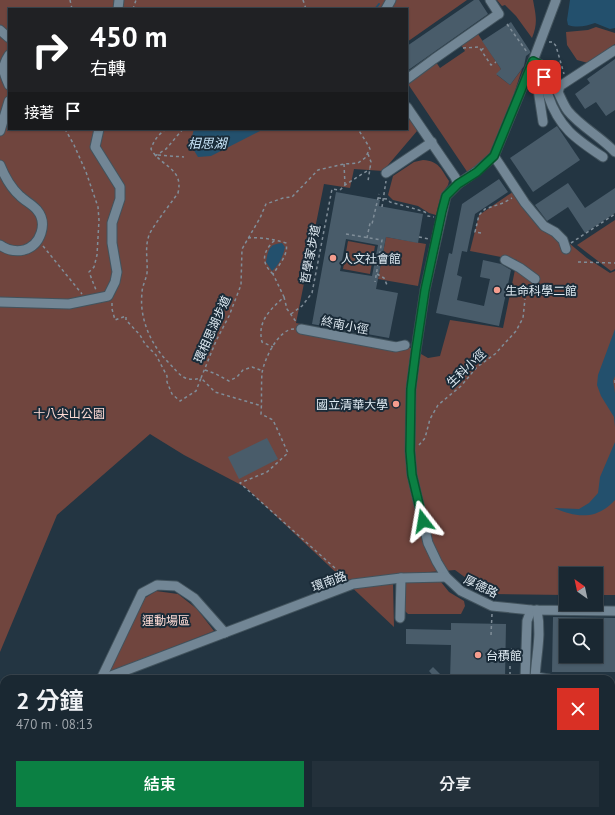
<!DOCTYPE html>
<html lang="zh-TW">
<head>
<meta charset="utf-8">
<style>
  :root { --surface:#1a2832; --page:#23303a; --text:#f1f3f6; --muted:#9fa6ac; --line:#38444d; --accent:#0b8043 }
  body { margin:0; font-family:"PT Sans","Noto Sans TC",sans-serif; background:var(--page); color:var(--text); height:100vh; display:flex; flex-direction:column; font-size:15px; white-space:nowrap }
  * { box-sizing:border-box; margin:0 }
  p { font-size:13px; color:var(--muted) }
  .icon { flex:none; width:22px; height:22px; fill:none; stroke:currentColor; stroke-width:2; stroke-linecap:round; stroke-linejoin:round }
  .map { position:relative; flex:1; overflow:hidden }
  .details { position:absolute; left:0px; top:675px; width:615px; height:140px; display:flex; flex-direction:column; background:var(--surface); border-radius:12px 12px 0 0; box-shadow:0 1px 3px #0004,0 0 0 1px var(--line) }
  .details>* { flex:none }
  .top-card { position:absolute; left:8px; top:8px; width:400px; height:122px; border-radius:0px; box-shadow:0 1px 3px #0004,0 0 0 1px var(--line); background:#202124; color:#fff; overflow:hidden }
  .needle { width:26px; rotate:327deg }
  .fabs { position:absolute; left:559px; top:567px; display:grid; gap:8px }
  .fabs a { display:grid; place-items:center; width:44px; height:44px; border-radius:0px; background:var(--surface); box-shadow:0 1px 3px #0004,0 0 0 1px var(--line); font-size:20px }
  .pin { position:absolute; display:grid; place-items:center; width:34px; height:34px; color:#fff; margin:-17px; border-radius:8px; box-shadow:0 2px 6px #0006 }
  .me { position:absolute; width:44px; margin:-22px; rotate:346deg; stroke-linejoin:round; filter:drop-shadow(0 0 3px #0008) }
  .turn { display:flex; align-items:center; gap:14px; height:84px; padding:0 16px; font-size:18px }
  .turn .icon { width:52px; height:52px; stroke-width:2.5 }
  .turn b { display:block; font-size:28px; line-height:34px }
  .then { display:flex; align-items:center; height:38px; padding:0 16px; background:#0003; gap:8px; font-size:15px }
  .round { display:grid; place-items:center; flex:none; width:42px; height:42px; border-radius:0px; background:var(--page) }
  .summary { display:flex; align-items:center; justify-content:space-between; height:68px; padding:0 16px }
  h1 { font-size:24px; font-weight:600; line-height:30px }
  .action { display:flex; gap:8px; margin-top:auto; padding:8px 16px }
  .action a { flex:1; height:46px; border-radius:0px; background:var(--accent); color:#fff; font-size:16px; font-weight:600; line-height:46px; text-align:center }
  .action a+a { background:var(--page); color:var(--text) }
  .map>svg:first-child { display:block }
</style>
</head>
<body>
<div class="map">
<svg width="615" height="815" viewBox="0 0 615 815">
  <rect width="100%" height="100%" fill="#233542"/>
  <g fill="#70453e">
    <polygon points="0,0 467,0 407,42 407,9 9,9 9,129 407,129 407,112 417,131 383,171 354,169 350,188 324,184 296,323 407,346 428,358 440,356 450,320 503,328 517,260 470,251 479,215 520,187 546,224 587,258 610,273 615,271 615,595 596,595 596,574 566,574 566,595 493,594 477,586 455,570 417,573 393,583 394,627 245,487 184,455 150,434 57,515 0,652"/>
    <path d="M497,0h36c3,16 5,23 -1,38l-16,-22 -11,-11 -3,1z"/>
    <polygon points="596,27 615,33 615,44 588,63 577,60 567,45 566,32 588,30"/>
    <polygon points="476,31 501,69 497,75 510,85 522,69 494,156 470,176 408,84 411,75 434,59 440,68 465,51 459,42"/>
    <path d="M423,160c16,1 18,9 26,21l-1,4 -7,10 -5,20 -7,-2 -11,-7 -25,-6 -5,-5 5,-19 21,-14z"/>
    <polygon points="615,220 615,269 611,271 577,245"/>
    <polygon points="386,237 426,244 418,286 378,279"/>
    <polygon points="348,241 375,246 370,274 343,269"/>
    <polygon points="407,582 441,582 449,592 464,601 465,606 461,614 408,614 404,610 404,585"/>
    <polygon points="156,591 178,594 197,609 214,631 109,672 145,598"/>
    <polygon points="611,727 615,727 615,815 579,815 588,811 611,811"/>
    <polygon points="39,811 155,811 156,815 30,815"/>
  </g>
  <g fill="#23506d">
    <path d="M570,0h45v28l-5,1 -15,-6c-8,3 -18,5 -27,2l-1,-5z"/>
    <polygon points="194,129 264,129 211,156 198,157 190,144"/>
    <path d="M282,243l3,4c-2,10 -6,18 -13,24l-6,-9c2,-12 3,-18 16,-19z"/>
    <polygon points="615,329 615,376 613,381 615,393 615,427 614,417 601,396 597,385 598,375"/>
    <path d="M615,442v58c-18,20 -38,18 -61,8l25,1 10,-6 9,-10 2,-16z"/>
  </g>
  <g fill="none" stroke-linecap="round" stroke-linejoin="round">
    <g stroke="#23506d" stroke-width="2">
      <polyline points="375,9 379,4"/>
      <polyline points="485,811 488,815"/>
      <polyline points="184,815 190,811"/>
    </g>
  </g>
  <g fill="#495c6a" fill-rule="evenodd">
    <polygon points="474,0 479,0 488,14 407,71 407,46"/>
    <polygon points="511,22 530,51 530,53 526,56 524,66 510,85 496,74 501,69 482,41"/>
    <polygon points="615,59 615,110 606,116 596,102 585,109 575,94 590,83 587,79"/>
    <polygon points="557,126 580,160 533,192 510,158"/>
    <polygon points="499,179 508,192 475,214 467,252 462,251 457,275 462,277 457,300 484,306 490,279 480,277 483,260 501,264 511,270 499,326 436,313 449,253 452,254 462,204"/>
    <polygon points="568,183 585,208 615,188 615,213 585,233 568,207 547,221 535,205"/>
    <path d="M336,192l44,8 -1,6 44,8 -5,29 -32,-6 -10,52 22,4 -9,45 -77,-14zM346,239l32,6 -6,31 -32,-5z"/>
    <polygon points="267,438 278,459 239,479 228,457"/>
    <path d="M553,617l62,1v54h-63zM566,626h30v30h-30z"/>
    <polygon points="451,623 506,624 505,679 450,679 451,645 406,644 406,629 451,630"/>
    <polygon points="433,667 445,679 436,679 429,671"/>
  </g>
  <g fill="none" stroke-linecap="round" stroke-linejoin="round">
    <defs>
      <g id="minor">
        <polyline points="556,0 533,61 494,156 477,171 458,184 446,196 425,290 416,350 411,389 410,451 412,475 428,543 437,562 446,577 461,591 492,606 531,610 615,611"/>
        <polyline points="118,9 119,0"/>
        <polyline points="386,9 391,0"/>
        <polyline points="0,30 9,38"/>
        <path d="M615,50l-55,36 -2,6c3,6 6,14 10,19 12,15 33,26 47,41"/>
        <path d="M9,55c-8,12 -6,17 0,30"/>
        <path d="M533,61l8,4c3,10 4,20 7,30 11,33 28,44 55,62"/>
        <polyline points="534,63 543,122"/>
        <polyline points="407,79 434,59 497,15 499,14 490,0"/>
        <polyline points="407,107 455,177 458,184"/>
        <polyline points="0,131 9,101"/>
        <polyline points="494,156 525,203 544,226 555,232 563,240 566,249"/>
        <path d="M0,165c4,10 11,23 20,31 5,5 12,8 17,14 11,13 4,35 -13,40 -9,2 -17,0 -24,-5"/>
        <polyline points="386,173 432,142"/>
        <polyline points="505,260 520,268 535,279"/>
        <polyline points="0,302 69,304 108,296 115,282 117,272 112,243 112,223 120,199 120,187 95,147 99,129"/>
        <polyline points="301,329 396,347 405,345"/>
        <polyline points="400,618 401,578"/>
        <polyline points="535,677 549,679"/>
        <polyline points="101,679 142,593 157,585 176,586 194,598 225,633"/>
        <polyline points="103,679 353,584 401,578 446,577"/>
        <polyline points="525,679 527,621 531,610"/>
        <path d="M535,679c1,-24 7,-44 2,-69"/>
        <polyline points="611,707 615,707"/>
        <polyline points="611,717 615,717"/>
        <polyline points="340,811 344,815"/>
        <polyline points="537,811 539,815"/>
        <polyline points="548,811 553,815"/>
        <polyline points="0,812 4,811"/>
        <polyline points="20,815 31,811"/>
        <polyline points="523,815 525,811"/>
      </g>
    </defs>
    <use href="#minor" stroke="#42535d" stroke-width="11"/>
    <g stroke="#808e99" stroke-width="1.5" stroke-dasharray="3 3" stroke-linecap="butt">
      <polyline points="70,0 72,9"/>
      <polyline points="303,0 306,9"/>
      <polyline points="133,9 136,0"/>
      <polyline points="507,24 527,52"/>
      <polyline points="549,42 553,42 556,46 564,74"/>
      <polyline points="463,48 479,47 491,65 496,62"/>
      <polyline points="481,50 486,47"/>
      <polyline points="65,129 74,145 86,172 98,207 99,220 97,255 94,267 89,272 96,290"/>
      <path d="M166,129c-8,6 -12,11 -15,20 10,18 33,19 27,44 -9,13 -20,26 -28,40 -6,13 -2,26 -3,40 -1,7 -5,13 -5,20 -3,25 9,52 26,69 11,11 15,21 33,16l15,-37 13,-25 12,-31 1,-36 18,-31 6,-14 17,-6 9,-1 26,-27 26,-6 14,-1 7,-5 5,-9 -2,-4 -10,-16"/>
      <polyline points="368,154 371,162 368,181"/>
      <polyline points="158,155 184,157"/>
      <polyline points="155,156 166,149 183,129"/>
      <polyline points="344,164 345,185"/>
      <polyline points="378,198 387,199 390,202 412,208 425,212 428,216 434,217"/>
      <polyline points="382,207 386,181"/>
      <polyline points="481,233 475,232 479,215 485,209 503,203 512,198"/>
      <polyline points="346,234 382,240 375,282"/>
      <polyline points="419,237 429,239"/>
      <path d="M248,238c13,-1 25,1 38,5 3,11 -7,22 -13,31l11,23c-14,13 -27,24 -22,45l11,5"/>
      <polyline points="367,238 370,223 372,224 379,194"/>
      <polyline points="571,243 615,214"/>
      <polyline points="43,246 82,294"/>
      <polyline points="578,262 615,263"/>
      <path d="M273,274c-13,-12 -10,-23 2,-34"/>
      <polyline points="377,274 384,278 387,285"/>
      <polyline points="284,297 287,309 297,323"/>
      <polyline points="112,303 112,309 115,320 126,316 126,320 140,335 145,344 156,355 167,376 167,382 172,394 180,401 196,391 201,378 215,392 262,406"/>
      <polyline points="291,314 302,306 312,293 332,189 340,190 345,185 370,169"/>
      <path d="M294,329c-16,0 -30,31 -32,44 -1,13 0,27 -1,41l12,6 15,33 -21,19 -27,11 106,95"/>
      <polyline points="205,370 216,374 229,381 237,377 243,370 252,367 263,371"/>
      <polyline points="615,380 615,385"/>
      <polyline points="419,445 425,438 430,419 438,405 461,386 477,367 495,354 516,331 523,318 525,299"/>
      <polyline points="491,635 492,614"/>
      <polyline points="511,649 517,649"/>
      <polyline points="510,675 510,660"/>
      <polyline points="126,811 126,815"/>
      <polyline points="307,815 312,811"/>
    </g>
    <use href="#minor" stroke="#728695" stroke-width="9"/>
  </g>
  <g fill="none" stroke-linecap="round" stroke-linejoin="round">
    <defs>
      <polyline id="route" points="423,521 412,475 410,451 411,389 416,350 425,290 442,211 446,196 458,184 477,172 494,156 533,61 541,65 544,77"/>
    </defs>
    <use href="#route" stroke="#07532c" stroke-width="10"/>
    <use href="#route" stroke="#0b8043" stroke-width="7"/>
  </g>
  <g fill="#f59d8e" stroke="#1a2b38" stroke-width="1.5">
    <circle cx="333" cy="258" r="4"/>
    <circle cx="497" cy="290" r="4"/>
    <circle cx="396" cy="404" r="4"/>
    <circle cx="478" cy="655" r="4"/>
  </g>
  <g text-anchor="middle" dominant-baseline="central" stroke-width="4" stroke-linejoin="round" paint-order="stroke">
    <g font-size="12" fill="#e0ebf3" stroke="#1a2b38">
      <text transform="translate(310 254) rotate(-79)">哲學家步道</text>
      <text transform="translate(345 325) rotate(11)">終南小徑</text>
      <text transform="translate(212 329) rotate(-66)">環相思湖步道</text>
      <text transform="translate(466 368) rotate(-43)">生科小徑</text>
      <text transform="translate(329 581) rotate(-20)">環南路</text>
      <text transform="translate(481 586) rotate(26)">厚德路</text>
    </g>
    <g font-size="12" fill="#e0ebf3" stroke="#1a2b38" text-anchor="start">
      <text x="341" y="258">人文社會館</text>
      <text x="505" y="290">生命科學二館</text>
      <text x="388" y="404" text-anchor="end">國立清華大學</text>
      <text x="486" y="655">台積館</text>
    </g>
    <g font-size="12" fill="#fedbd5" stroke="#1a2b38">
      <text x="69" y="413">十八尖山公園</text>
      <text x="166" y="620">運動場區</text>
    </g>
    <g font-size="13" font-style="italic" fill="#c7e3f7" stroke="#1a2b38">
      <text x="207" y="143">相思湖</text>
    </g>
  </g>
</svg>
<div class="fabs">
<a><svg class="needle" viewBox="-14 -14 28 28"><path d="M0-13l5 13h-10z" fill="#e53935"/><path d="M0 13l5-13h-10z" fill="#9fa6ac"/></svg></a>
<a><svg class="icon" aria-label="search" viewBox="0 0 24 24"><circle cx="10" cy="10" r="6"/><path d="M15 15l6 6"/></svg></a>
</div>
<div class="pin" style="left:544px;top:77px;background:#d93025"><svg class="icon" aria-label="arrive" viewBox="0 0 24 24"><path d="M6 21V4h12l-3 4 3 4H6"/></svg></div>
<svg class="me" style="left:423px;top:521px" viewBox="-20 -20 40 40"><path d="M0-17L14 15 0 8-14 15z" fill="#0b8043" stroke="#fff" stroke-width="4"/></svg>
<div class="top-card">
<div class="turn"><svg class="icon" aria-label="right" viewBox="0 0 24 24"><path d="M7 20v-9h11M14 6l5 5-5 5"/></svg><div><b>450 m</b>右轉</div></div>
<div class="then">接著<svg class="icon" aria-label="arrive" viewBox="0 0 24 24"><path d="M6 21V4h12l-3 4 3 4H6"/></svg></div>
</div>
<section class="details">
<div class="summary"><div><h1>2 分鐘</h1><p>470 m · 08:13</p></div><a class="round" style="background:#d93025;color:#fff"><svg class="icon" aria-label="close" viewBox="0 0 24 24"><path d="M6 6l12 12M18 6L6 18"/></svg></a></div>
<div class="action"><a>結束</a><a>分享</a></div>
</section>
</div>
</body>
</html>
